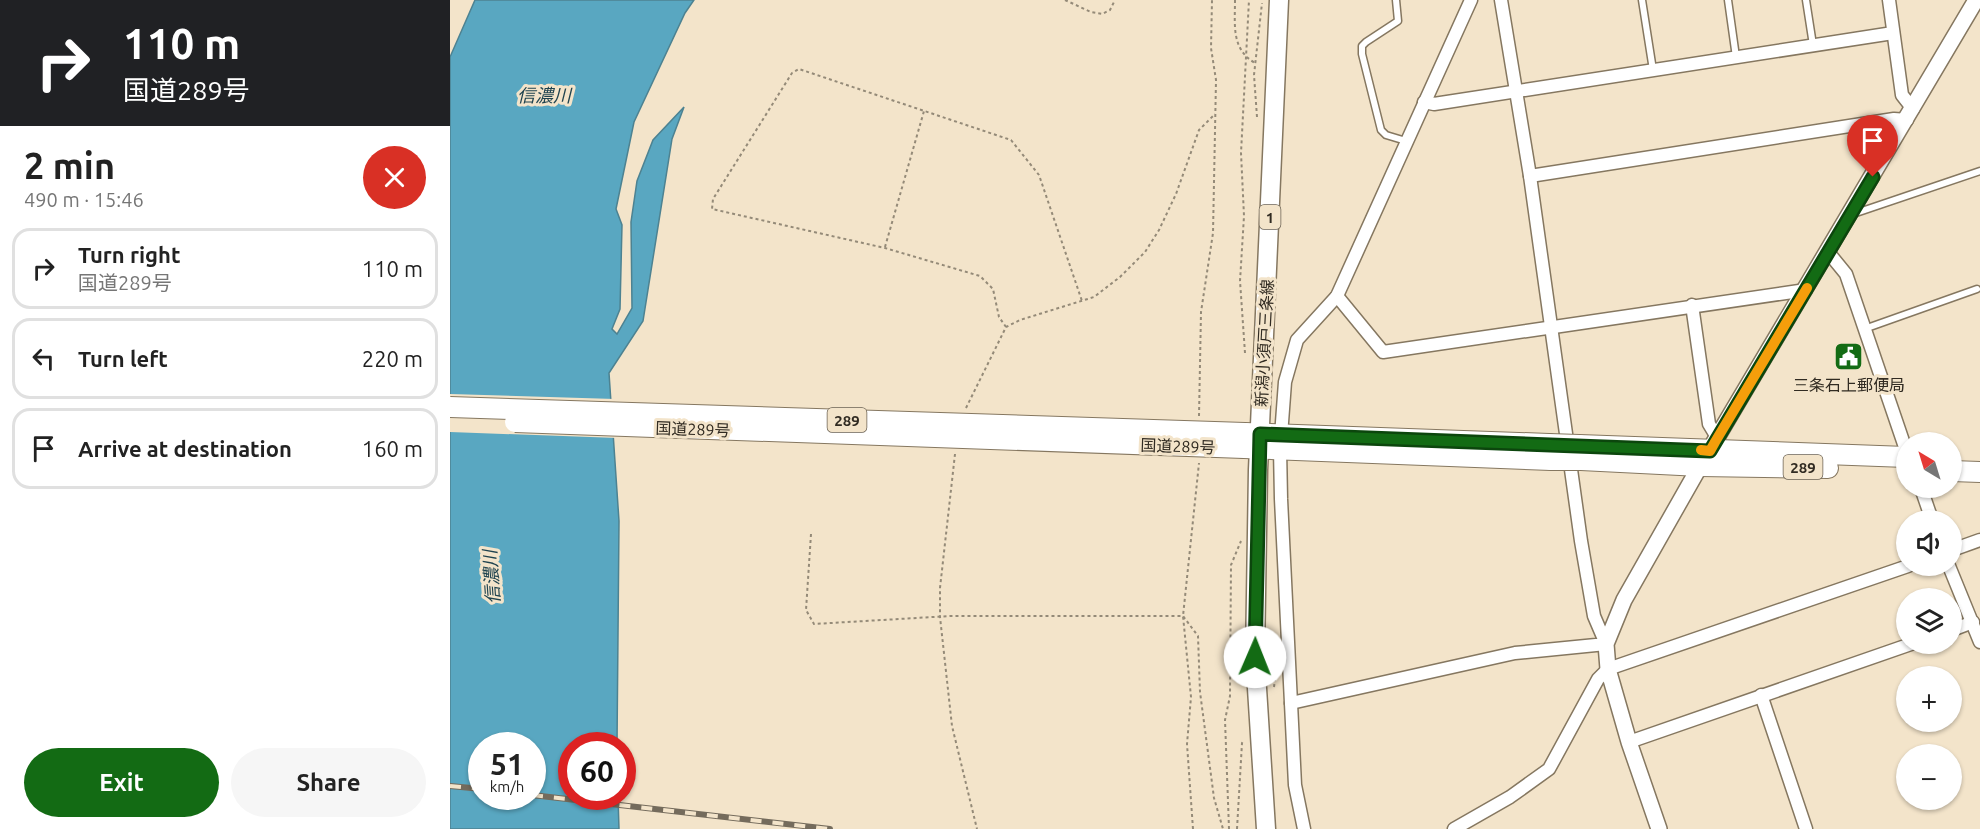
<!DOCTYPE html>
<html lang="en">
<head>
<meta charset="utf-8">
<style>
  :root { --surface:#fff; --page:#f6f6f6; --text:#222; --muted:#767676; --line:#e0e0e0; --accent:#136b14 }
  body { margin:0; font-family:Ubuntu,"Noto Sans JP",sans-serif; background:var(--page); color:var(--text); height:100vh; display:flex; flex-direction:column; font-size:22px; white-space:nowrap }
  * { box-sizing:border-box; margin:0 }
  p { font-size:20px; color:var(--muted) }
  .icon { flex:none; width:33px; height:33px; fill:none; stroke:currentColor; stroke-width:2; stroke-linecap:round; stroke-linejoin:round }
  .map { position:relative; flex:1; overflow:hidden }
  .panel { display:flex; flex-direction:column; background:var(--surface); width:450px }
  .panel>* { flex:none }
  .top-card { background:#202124; color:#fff; overflow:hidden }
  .needle { width:39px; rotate:322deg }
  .controls { position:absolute; left:1446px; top:432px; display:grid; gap:12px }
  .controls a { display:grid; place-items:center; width:66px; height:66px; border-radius:50%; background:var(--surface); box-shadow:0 2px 4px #0004; font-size:30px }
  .speed { position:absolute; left:18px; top:732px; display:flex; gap:12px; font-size:30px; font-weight:700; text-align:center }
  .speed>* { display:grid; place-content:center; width:78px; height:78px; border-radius:50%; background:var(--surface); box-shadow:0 2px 4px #0004; line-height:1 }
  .speed small { font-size:15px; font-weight:400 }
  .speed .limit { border:9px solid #d22; background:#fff; color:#111 }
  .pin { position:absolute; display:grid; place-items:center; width:51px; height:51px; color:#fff; margin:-62px -26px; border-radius:50% 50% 50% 0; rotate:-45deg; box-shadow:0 0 6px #0007 }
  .pin .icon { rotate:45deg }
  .me { position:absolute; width:66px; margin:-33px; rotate:1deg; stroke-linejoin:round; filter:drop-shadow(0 0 4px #0008) }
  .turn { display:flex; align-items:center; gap:21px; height:126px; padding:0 24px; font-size:27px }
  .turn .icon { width:78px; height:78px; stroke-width:2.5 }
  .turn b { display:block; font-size:42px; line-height:51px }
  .round { display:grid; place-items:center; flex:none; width:63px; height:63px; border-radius:32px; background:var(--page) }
  .head { display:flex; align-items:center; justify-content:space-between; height:102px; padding:0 24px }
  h1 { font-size:36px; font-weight:700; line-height:45px }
  .cta { display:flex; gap:12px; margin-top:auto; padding:12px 24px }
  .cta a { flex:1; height:69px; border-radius:36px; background:var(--accent); color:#fff; font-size:24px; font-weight:700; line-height:69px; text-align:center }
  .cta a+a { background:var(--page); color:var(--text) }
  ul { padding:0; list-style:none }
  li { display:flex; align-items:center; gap:18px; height:81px; margin:0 12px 9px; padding:0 12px; border:3px solid var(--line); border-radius:18px }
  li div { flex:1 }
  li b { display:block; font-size:22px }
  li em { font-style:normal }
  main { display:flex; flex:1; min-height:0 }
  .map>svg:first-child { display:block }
</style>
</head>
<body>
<main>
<section class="panel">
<div class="top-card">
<div class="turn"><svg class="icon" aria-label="right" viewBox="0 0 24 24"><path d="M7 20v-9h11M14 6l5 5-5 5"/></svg><div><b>110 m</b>国道289号</div></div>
</div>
<div class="head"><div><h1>2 min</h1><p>490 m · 15:46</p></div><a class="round" style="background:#d93025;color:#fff"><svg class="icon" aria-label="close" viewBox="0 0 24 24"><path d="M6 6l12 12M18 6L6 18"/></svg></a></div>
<ul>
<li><svg class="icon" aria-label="right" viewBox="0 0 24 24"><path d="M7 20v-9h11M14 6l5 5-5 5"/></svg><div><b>Turn right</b><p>国道289号</p></div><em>110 m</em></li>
<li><svg class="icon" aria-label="left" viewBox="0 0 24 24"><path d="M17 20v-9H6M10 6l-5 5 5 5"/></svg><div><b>Turn left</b></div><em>220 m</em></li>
<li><svg class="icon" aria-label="arrive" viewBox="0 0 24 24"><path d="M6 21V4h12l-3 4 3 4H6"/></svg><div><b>Arrive at destination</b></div><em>160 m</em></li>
</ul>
<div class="cta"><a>Exit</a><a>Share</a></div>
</section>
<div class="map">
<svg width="1530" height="829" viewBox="0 0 1530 829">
  <rect width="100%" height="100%" fill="#f3e4ca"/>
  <path fill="#59a7c1" stroke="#4d8291" stroke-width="1.5" fill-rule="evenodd" d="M25,0h219l-9,13 -51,109 -18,87 6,16 -2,84 -8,20 5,5 15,-26 -1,-86 6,-41 16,-41 31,-33 -12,32 -29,182 -34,52 10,148 -2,224 -45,1v50l46,1 1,32h-169v-772zM32,746h50v50h-50z"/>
  <polygon fill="#f3e4ca" points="0,394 165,399 168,438 0,432"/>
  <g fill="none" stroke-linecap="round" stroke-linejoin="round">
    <defs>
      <g id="service">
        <polyline points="946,0 948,21 916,42 912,46 912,54 931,130 936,135 956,141"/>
        <polyline points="1192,0 1203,70"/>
        <polyline points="1278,0 1286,57"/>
        <polyline points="1356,0 1363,45"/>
        <polyline points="1403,214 1530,171"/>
        <polyline points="1417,328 1527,289"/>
      </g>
      <g id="minor">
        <polyline points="1439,0 1452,95 1463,109"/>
        <polyline points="974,102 984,104 1443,33"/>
        <polyline points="1080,176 1444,119 1457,120"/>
        <polyline points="1378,252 1396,274 1456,450"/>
        <polyline points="887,296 933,352 1356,290"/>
        <polyline points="1242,305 1259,424 1268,439"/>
        <polyline points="1471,488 1482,520"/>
        <polyline points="1502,550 1530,540"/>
        <polyline points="1499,566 1530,642"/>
        <polyline points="1502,630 1523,622"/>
        <polyline points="1311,695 1356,829"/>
        <polyline points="841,703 1065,653 1156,644 1144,616 1131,541 1080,176 1051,0"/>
        <polyline points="1179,742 1461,644"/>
        <polyline points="854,829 845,785 831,499 830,449 835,382 847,340 887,296 1021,0"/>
        <polyline points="1004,829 1060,797 1099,769 1148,679 1158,669 1458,566"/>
      </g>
      <polyline id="tertiary" points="1209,829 1179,742 1158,669 1156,644 1174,600 1250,466 1526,0"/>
      <polyline id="primary" points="816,829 805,657 808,470 829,0"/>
      <g id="trunk">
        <polyline points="795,433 1099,444"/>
        <polyline points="1129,445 1456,457"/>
        <polyline points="794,448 1101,460"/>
        <polyline points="1131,460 1250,466 1378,468"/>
        <polyline points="1502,471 1530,472"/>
      </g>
    </defs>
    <use href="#service" stroke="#857760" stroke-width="9"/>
    <use href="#minor" stroke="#857760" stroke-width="15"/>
    <use href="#tertiary" stroke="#857760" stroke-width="18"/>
    <use href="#primary" stroke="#857760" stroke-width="21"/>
    <use href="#trunk" stroke="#857760" stroke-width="22"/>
    <g stroke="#948a78" stroke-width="2" stroke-dasharray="3 3" stroke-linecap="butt">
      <polyline points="615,0 641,12 652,14 660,10 665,0"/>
      <path d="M785,0c0,25 -4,49 20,63"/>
      <polyline points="807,117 804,75 812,3"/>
      <polyline points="435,247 474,111"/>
      <polyline points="556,327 549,317 543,289 530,276 435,248 262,209 263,199 342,73 349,69 561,140 589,175 632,301"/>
      <polyline points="795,353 790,281 794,216 791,153 799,0"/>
      <polyline points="516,408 556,327 570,320 644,297 670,277 695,252 709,230 726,194 749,130 765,114"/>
      <polyline points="749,416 751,312 763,233 766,80 761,48 762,0"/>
      <polyline points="505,454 490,588 490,617 502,726 527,829"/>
      <polyline points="361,534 356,610 364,624 500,616 733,616 748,636 750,692 764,798 773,829"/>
      <polyline points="824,687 826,672"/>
      <polyline points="743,829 737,744 741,697 733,616 749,463"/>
      <polyline points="779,829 775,720 780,696 781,565 791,541"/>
      <polyline points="787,829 792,743 794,740"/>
    </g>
    <use href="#service" stroke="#fff" stroke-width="6"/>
    <use href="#minor" stroke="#fff" stroke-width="12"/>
    <use href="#tertiary" stroke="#fff" stroke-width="15"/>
    <use href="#primary" stroke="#fff" stroke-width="18"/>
    <use href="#trunk" stroke="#fff" stroke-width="20"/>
    <defs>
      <g id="rail">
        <polyline points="0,786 32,789"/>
        <polyline points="82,795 380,829"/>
      </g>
    </defs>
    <use href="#rail" stroke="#746b5c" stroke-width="6"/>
    <use href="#rail" stroke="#f3e4ca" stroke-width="4" stroke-dasharray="11" stroke-linecap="butt"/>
    <defs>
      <g id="trunk-bridge">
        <polyline points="0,407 795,433"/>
        <polyline points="65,422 794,448"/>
        <polyline points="1099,444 1129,445"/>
        <polyline points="1101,460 1131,460"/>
      </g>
    </defs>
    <use href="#trunk-bridge" stroke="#857760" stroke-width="22" stroke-linecap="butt"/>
    <use href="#trunk-bridge" stroke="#fff" stroke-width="20"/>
  </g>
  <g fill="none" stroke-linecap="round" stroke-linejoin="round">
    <defs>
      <polyline id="route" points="805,657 810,434 1260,451 1423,177"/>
    </defs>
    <use href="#route" stroke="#0c460d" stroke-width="15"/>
    <use href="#route" stroke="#136b14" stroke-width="10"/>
    <polyline stroke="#f59e0b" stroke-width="10" points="1251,450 1260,451 1265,442 1357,288"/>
  </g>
  <defs>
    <symbol id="civic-square" viewBox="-11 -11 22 22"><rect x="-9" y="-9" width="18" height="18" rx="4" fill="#136b14" stroke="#f3e4ca"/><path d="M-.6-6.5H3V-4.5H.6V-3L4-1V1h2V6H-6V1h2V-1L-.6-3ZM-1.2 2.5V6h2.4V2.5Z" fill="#fff"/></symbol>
  </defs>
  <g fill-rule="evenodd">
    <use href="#civic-square" x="1382" y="340" width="33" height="33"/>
  </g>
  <g text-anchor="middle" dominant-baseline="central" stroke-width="6" stroke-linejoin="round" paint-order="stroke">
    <g fill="#f3e4ca" stroke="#6b6254" stroke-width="1.5">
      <rect x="809.5" y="205" width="21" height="24" rx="4.5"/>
      <rect x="377.5" y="408" width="39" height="24" rx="4.5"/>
      <rect x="1333.5" y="455" width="39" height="24" rx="4.5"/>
    </g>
    <g font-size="15" font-weight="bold" fill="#312b22">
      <text x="820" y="217">1</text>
      <text x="397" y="420">289</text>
      <text x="1353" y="467">289</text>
    </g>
    <g font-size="16" fill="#312b22" stroke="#f3e4ca">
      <text transform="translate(814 343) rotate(-87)">新潟小須戸三条線</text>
      <text transform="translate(243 429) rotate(2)">国道289号</text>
      <text transform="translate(728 446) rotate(2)">国道289号</text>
    </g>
    <g font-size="16" fill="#312b22" stroke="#f3e4ca">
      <text x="1399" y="385">三条石上郵便局</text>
    </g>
    <g font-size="18" font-style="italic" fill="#1f434f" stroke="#f3e4ca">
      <text x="94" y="95">信濃川</text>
      <text transform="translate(41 577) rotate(-94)">信濃川</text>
    </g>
  </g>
</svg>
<div class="controls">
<a><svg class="needle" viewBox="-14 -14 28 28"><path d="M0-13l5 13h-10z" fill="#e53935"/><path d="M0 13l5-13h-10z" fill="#767676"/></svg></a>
<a><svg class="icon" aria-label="sound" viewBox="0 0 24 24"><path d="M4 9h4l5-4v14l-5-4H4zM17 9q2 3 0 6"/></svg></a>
<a><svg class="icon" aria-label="layers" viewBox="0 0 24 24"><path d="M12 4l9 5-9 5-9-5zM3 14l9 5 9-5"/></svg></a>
<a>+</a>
<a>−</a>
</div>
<div class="speed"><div>51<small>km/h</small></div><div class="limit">60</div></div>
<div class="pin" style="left:1423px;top:177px;background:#d93025"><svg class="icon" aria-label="arrive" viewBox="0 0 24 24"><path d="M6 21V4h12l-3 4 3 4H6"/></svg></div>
<svg class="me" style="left:805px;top:657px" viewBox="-20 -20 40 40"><circle r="19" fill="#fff"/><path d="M0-13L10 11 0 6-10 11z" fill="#136b14"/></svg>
</div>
</main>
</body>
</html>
